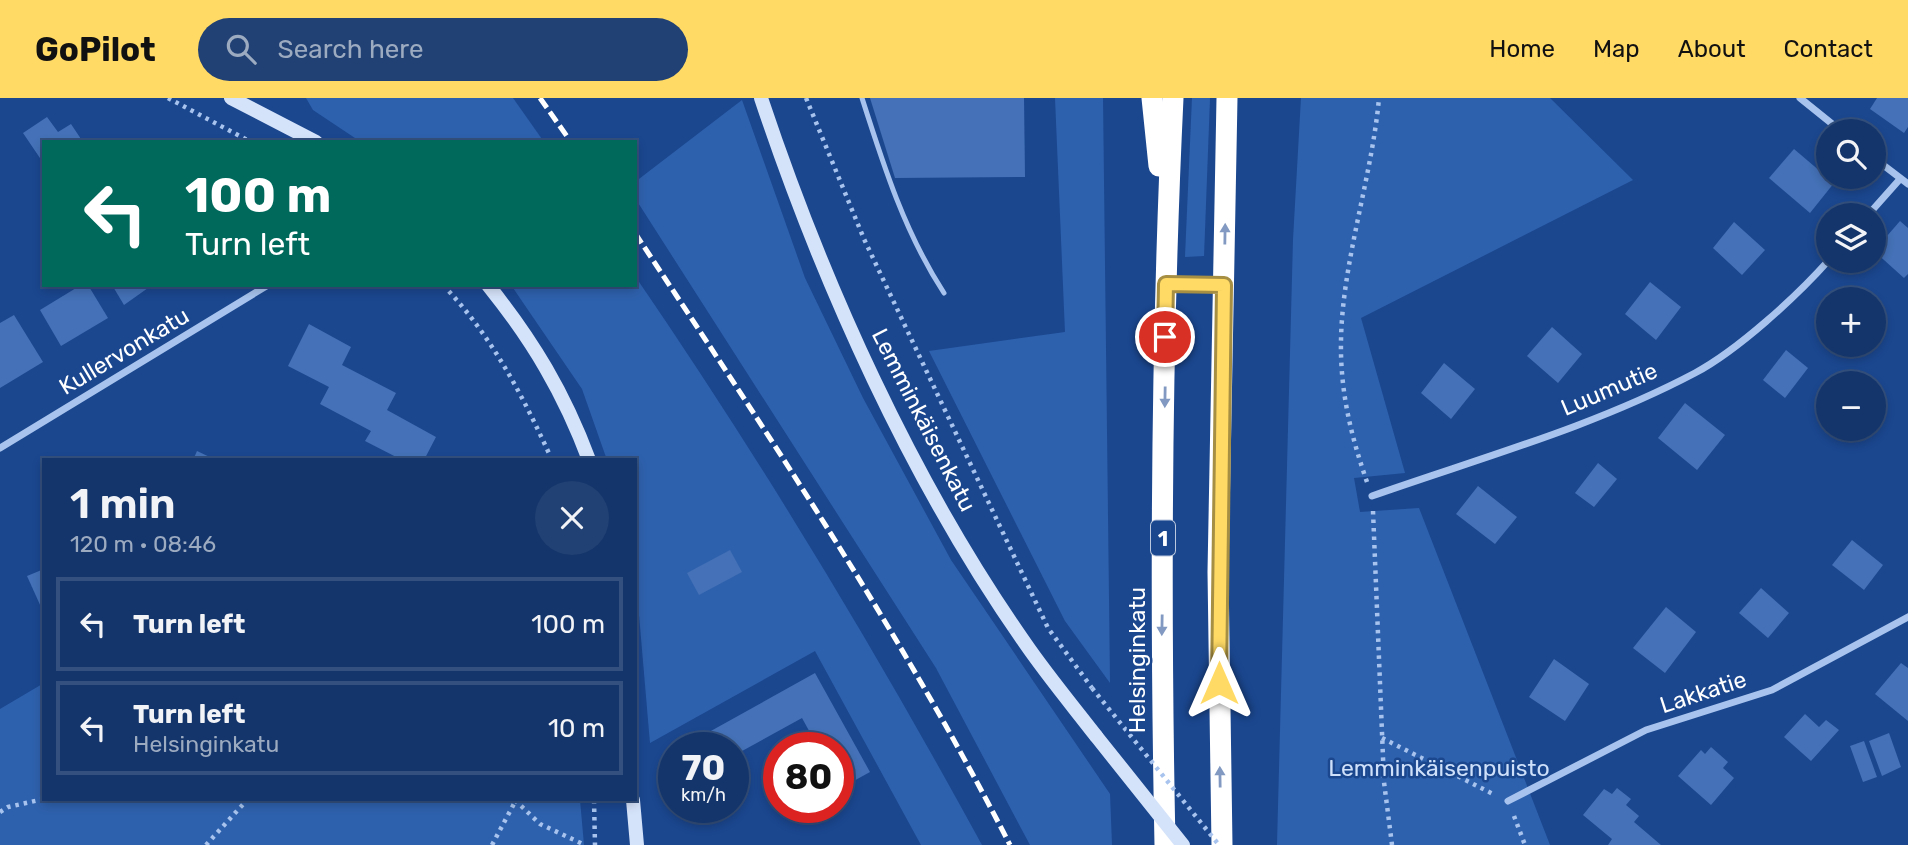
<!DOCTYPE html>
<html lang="en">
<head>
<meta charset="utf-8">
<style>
  :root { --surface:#14356b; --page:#214073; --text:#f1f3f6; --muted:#9dabc1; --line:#33507e; --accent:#ffda65 }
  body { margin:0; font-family:Rubik,sans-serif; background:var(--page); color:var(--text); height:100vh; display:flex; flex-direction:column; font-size:26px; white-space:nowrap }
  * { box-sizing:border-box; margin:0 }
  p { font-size:23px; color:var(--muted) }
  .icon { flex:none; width:38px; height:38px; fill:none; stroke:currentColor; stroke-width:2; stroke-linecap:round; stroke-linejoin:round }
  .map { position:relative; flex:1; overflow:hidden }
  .drawer { position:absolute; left:42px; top:360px; width:595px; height:343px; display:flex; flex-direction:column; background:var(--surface); border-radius:0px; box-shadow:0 4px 10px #0003,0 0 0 2px var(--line) }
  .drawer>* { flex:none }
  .banner { position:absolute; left:42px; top:42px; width:595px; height:147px; border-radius:0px; box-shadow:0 4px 10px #0003,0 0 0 2px var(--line); background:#00695c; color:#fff; overflow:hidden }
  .controls { position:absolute; left:1816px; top:21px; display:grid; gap:14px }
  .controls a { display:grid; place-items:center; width:70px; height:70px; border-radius:50%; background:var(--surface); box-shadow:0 4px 10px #0003,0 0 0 2px var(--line); font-size:35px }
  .speed { position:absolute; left:658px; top:634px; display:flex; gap:14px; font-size:35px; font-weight:700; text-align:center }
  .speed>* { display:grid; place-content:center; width:91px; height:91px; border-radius:50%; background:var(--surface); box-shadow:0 4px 10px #0003,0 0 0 2px var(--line); line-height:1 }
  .speed small { font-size:18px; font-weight:400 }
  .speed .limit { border:10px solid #d22; background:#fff; color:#111 }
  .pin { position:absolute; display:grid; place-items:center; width:60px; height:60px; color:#fff; margin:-30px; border:4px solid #fff; border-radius:50%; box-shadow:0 2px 7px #0007 }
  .me { position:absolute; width:77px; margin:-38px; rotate:0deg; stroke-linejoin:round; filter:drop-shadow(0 0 5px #0008) }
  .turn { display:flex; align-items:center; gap:24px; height:147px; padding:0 28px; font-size:32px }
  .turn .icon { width:91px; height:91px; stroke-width:2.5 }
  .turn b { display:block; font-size:49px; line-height:60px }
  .round { display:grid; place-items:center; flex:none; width:74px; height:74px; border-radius:37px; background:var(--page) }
  .head { display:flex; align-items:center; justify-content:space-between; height:119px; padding:0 28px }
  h1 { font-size:42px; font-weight:600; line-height:52px }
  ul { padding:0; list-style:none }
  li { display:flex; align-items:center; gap:21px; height:94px; margin:0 14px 10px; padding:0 14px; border:4px solid var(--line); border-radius:0px }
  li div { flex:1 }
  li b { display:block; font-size:26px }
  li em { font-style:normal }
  header { display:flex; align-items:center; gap:42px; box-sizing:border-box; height:98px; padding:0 35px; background:var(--accent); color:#111 }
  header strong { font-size:33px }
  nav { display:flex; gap:38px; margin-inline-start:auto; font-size:24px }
  .search { width:490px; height:63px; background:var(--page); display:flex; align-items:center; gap:18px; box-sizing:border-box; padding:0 24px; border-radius:38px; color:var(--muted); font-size:26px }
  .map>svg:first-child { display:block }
</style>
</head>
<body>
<header>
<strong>GoPilot</strong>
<div class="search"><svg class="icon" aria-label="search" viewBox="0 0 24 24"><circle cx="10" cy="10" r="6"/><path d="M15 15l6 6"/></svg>Search here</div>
<nav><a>Home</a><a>Map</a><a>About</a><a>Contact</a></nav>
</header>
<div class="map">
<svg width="1908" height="747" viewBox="0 0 1908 747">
  <rect width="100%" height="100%" fill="#1b478f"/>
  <g fill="#2e61ad">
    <polygon points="306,0 513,0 544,44 361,44 313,12"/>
    <polygon points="1055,0 1103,0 1110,585 1065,523 929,253 1065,234"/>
    <polygon points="1192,0 1210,0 1204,158 1185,159"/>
    <polygon points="1301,0 1550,0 1633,82 1361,220 1405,375 1354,380 1360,414 1419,410 1550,747 1277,747 1293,142"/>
    <polygon points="742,2 805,180 863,300 951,462 1110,696 1112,747 1030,747 936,570 635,100 635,84"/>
    <path d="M635,178c126,184 240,373 347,569h-61l-106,-194 -165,92 -15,-175v-108h-28l-25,-71 -71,-104h124z"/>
    <polygon points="44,585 44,702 580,702 584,747 0,747 0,611"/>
  </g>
  <g fill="#4471b7">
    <polygon points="870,0 1024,0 1025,79 895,80"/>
    <polygon points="1877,0 1908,0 1908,29 1904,35 1870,11"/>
    <polygon points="47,19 58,34 71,26 83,44 44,44 44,66 23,35"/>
    <polygon points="1794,51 1834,85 1810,115 1769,80"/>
    <polygon points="1900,123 1908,130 1908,176 1904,180 1874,153"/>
    <polygon points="1734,124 1765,152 1742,177 1713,150"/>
    <polygon points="1650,184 1681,209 1656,242 1625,216"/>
    <polygon points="81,187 88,187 108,220 61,248 40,212"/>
    <polygon points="112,187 146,187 148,190 124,207"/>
    <polygon points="14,217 43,264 0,290 0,225"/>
    <polygon points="309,226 351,249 342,267 396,295 387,312 436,339 424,362 402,362 365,343 371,333 320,306 329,289 288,268"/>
    <polygon points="1552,229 1582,256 1558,285 1527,258"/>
    <polygon points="1786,252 1808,270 1785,300 1763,282"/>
    <polygon points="1444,265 1475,291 1451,321 1421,295"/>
    <polygon points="1685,305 1725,337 1697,372 1658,340"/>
    <polygon points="197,353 216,362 193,362"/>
    <polygon points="1598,365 1617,381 1594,409 1575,395"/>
    <polygon points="1478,388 1517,419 1495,446 1456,416"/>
    <polygon points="1852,442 1883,467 1864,492 1832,467"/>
    <polygon points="730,452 742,474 699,497 687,475"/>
    <polygon points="44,471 44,508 41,509 27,478"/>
    <polygon points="1761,490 1789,515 1768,540 1739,515"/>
    <polygon points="1666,509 1696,534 1665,575 1633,550"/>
    <polygon points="1554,561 1589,586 1565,623 1529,599"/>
    <polygon points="1901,565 1908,570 1908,623 1875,596"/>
    <polygon points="815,575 870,674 841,690 838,649 818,649 802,620 733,658 733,649 682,649"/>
    <polygon points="1805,616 1819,629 1826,622 1839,632 1811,663 1784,639"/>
    <polygon points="1889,635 1901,669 1882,678 1869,643"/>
    <polygon points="1864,643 1877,679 1863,684 1850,648"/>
    <polygon points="1711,649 1728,664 1723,670 1734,680 1711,707 1678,678 1701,652 1705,656"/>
    <polygon points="1617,690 1631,701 1626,707 1639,718 1634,724 1661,747 1608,747 1612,741 1583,717 1604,691 1612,696"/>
  </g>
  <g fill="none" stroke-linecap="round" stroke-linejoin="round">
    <g stroke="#a8c4ee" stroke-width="4.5" stroke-dasharray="3.5 5" stroke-linecap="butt">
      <polyline points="168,0 251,44"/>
      <polyline points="806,0 864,141 1048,530 1092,590"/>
      <path d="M443,187c49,51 80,111 109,175"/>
      <path d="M1367,384c-16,-46 -27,-91 -26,-141 1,-78 31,-164 38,-243"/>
      <polyline points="1373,413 1384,684 1392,747"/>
      <polyline points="1382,640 1493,696"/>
      <polyline points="515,702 540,726 585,747"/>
      <polyline points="594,702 595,747"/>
      <polyline points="0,714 8,709 44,701"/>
      <polyline points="1514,718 1525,747"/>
      <polyline points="206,747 247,702"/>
      <polyline points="492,747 516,702"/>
    </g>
    <g stroke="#a8c4ee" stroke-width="5">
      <path d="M862,0c22,69 43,135 82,195"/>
      <polyline points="1171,186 1217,187"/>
    </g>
    <g stroke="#a8c4ee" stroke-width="7">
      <polyline points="1800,0 1841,33"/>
      <polyline points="1874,60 1908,86"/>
      <polyline points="1868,117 1900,81"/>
      <polyline points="0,350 268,187"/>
      <path d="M1372,398c108,-38 221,-69 323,-123 43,-23 101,-76 134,-113"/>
      <polyline points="1508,703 1646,632 1772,592 1908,519"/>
    </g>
    <g stroke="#d5e3fa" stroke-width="14">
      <polyline points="231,0 316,44"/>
      <path d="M761,0c62,186 151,384 264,545 22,32 47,62 71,93"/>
      <path d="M488,187c45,56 76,108 101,175"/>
      <polyline points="633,702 637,747"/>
    </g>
    <g stroke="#fff" stroke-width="21">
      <polyline points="1152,0 1159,68"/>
      <path d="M1165,747c-5,-249 -4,-498 8,-747"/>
      <polyline points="1222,747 1218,474 1227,0"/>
    </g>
    <g stroke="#fff" stroke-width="5" stroke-dasharray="12 5" stroke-linecap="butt">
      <polyline points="540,0 571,44"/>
      <path d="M635,135c132,200 266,399 375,612"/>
    </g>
    <polyline stroke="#a8c4ee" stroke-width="4.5" stroke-dasharray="3.5 5" stroke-linecap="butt" points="1092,590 1219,747"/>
    <polyline stroke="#d5e3fa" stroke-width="14" points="1096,638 1183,747"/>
  </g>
  <defs><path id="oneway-solid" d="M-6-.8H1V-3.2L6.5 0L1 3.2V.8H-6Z" transform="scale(1.75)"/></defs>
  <g fill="#829ac1">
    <use href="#oneway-solid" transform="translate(1225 136) rotate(-89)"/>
    <use href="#oneway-solid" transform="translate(1165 299) rotate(91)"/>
    <use href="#oneway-solid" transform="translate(1162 527) rotate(91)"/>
    <use href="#oneway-solid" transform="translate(1220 679) rotate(-91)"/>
  </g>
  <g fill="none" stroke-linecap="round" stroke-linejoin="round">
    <defs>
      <polyline id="route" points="1165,239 1166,186 1224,187 1219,585"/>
    </defs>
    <use href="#route" stroke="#a68e42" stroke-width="18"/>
    <use href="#route" stroke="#ffda65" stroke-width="12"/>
  </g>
  <g text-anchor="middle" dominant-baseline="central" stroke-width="5" stroke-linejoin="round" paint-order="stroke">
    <rect fill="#1b478f" stroke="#bbc8dd" stroke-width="2" x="1151" y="422.5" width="24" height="35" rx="5"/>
    <g font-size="21" font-weight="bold" fill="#fff">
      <text x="1163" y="440">1</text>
    </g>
    <g font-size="23" fill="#fff" stroke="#1b478f">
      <text transform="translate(124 253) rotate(-31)">Kullervonkatu</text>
      <text transform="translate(1609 291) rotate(-23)">Luumutie</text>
      <text transform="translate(924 322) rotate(63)">Lemminkäisenkatu</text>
      <text transform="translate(1137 562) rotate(-90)">Helsinginkatu</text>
      <text transform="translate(1703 594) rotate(-18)">Lakkatie</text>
    </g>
    <g font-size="23" fill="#cee0fa" stroke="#1b478f">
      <text x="1439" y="670">Lemminkäisenpuisto</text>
    </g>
  </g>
</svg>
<div class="controls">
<a><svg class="icon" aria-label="search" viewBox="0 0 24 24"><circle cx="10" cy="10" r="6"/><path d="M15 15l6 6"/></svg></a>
<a><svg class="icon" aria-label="layers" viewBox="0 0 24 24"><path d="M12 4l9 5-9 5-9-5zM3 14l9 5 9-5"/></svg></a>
<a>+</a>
<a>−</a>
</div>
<div class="speed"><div>70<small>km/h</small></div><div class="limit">80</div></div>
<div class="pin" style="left:1165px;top:239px;background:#d93025"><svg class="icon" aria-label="arrive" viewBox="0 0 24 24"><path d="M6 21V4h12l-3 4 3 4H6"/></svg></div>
<svg class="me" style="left:1219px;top:585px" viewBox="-20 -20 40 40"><path d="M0-17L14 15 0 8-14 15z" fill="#ffda65" stroke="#fff" stroke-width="4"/></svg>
<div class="banner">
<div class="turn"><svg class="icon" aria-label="left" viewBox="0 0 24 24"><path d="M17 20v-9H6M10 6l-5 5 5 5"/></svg><div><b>100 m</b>Turn left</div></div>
</div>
<section class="drawer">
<div class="head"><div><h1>1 min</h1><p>120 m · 08:46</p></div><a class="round"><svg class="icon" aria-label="close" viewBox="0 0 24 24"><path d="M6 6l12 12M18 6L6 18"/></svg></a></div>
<ul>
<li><svg class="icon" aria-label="left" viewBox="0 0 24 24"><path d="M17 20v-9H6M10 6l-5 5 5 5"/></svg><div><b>Turn left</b></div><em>100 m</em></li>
<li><svg class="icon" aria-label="left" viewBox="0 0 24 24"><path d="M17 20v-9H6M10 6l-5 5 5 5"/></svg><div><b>Turn left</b><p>Helsinginkatu</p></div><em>10 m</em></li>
</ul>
</section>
</div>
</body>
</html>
